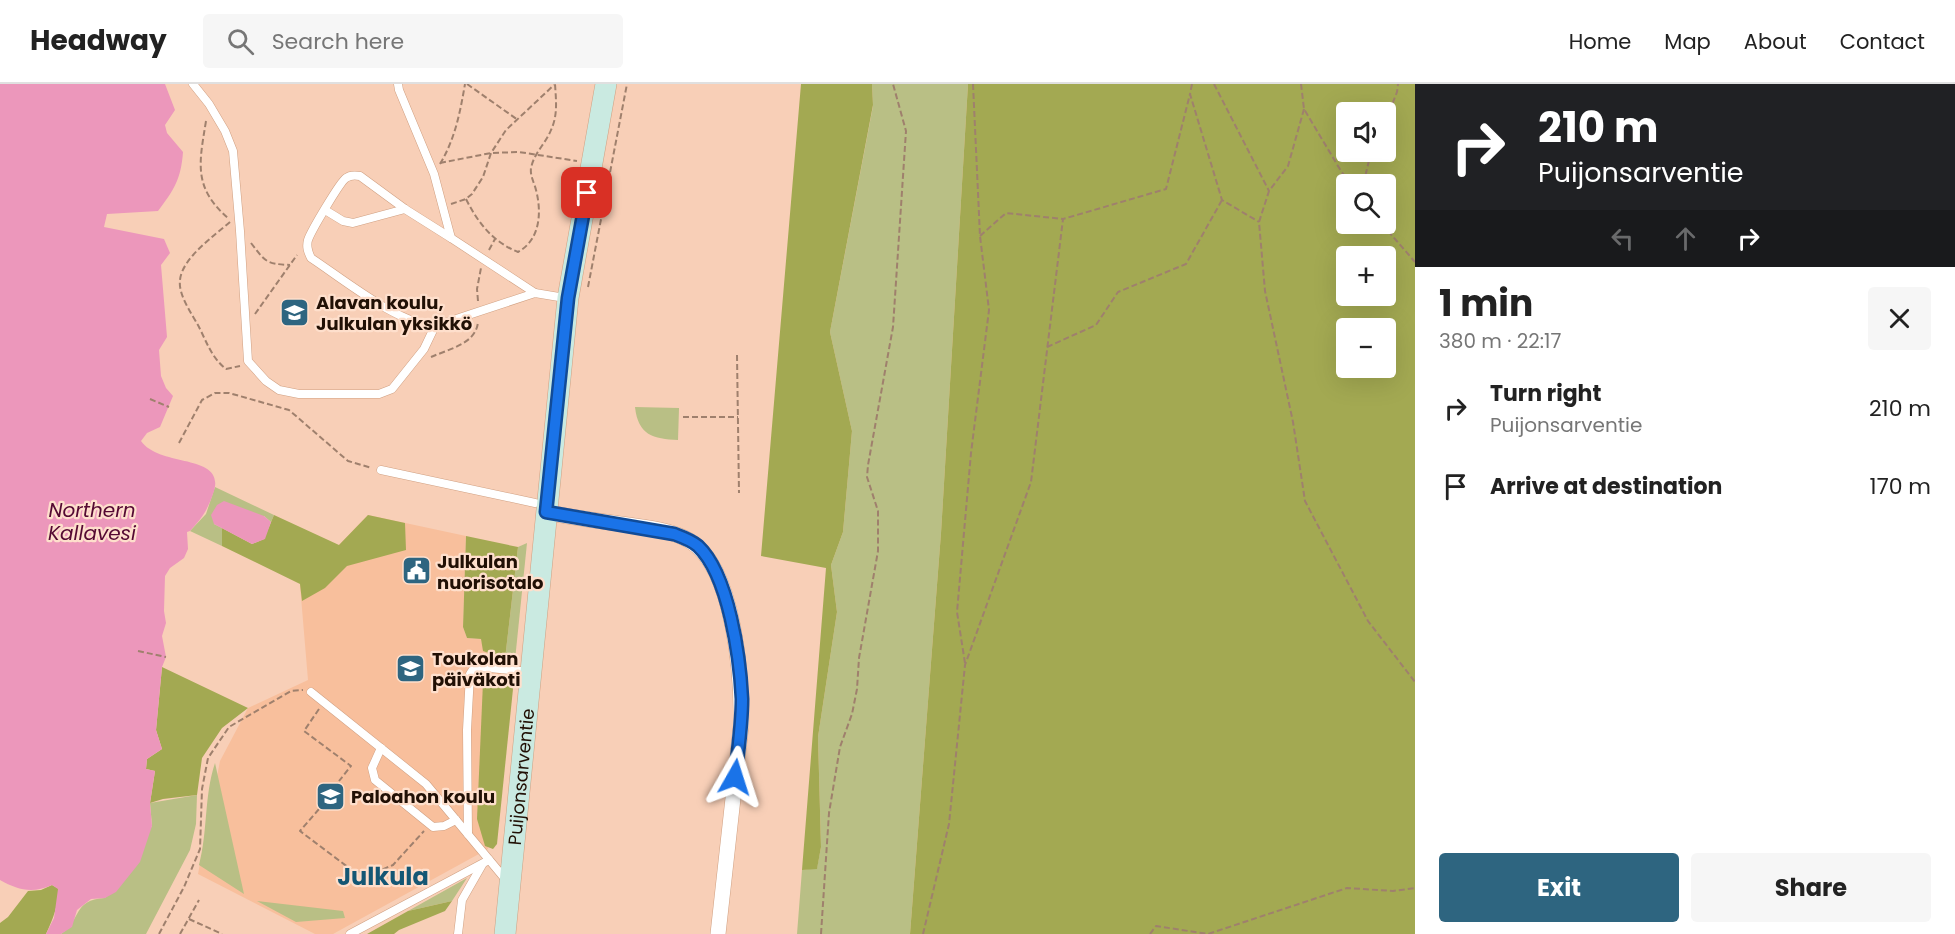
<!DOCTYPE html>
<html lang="en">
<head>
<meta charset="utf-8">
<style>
  :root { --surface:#fff; --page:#f6f6f6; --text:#222; --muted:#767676; --line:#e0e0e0; --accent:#2e6580 }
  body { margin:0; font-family:Poppins,sans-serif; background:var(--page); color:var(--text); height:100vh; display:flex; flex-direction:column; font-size:22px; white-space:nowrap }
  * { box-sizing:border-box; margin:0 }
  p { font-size:20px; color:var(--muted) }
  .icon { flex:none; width:33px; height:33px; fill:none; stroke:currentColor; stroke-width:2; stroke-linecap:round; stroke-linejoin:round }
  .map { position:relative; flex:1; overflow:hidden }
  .panel { display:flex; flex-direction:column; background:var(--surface); width:540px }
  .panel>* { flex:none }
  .hud { background:#202124; color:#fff; overflow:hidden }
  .buttons { position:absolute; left:1336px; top:18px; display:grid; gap:12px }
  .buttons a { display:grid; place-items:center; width:60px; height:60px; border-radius:6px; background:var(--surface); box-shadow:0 6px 24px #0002; font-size:30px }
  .pin { position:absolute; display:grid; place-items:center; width:51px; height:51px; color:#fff; margin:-26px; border-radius:12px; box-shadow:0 3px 9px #0006 }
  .me { position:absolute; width:66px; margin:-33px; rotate:6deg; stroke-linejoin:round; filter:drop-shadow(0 0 4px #0008) }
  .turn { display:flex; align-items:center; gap:21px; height:126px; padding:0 24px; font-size:27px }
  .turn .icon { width:78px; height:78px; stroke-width:2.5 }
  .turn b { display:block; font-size:42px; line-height:51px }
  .lanes { display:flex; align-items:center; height:57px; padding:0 24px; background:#0003; justify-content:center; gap:30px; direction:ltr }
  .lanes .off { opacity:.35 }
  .round { display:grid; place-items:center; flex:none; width:63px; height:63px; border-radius:6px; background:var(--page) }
  .overview { display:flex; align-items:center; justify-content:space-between; height:102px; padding:0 24px }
  h1 { font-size:36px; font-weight:700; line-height:45px }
  .button { display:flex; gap:12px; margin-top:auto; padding:12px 24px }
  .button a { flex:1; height:69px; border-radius:6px; background:var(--accent); color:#fff; font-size:24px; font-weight:700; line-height:69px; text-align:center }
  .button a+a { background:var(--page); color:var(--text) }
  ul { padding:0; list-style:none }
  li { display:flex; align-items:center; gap:18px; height:78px; padding:0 24px }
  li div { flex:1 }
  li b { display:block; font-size:22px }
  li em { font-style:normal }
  header { display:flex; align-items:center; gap:36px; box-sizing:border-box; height:84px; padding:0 30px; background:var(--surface); border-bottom:2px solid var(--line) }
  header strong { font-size:28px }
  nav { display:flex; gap:33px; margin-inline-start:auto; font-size:21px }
  .search { width:420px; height:54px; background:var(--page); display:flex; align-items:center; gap:15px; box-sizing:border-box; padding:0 21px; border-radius:6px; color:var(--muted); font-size:22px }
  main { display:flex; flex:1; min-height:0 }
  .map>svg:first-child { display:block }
</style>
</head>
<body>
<header>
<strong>Headway</strong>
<div class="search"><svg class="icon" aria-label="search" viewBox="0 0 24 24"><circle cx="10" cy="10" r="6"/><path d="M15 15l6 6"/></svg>Search here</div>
<nav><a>Home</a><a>Map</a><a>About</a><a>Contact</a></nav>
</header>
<main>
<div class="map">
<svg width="1415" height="850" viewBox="0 0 1415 850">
  <rect width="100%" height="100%" fill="#f8cfb7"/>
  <polygon fill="#f8bf9c" points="368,431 466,452 463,543 467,554 481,555 484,567 496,573 515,576 513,605 511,596 504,593 488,765 333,850 315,850 198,790 220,677 248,624 308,596 300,501"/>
  <g fill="#b9bf85">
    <polygon points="872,0 968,0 941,449 910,850 797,850 802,786 817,784 821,763 818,653 837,528 831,481 843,448 852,347 830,248 873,22"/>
    <path d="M635,323l44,1 -1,32c-25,-1 -40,-5 -43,-33z"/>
    <polygon points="215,403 274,431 271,438 264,432 214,440 222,444 222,462 190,447 206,430"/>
    <polygon points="527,459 515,576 505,575 518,463"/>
    <path d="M215,679l29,131 -45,-29c9,-34 5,-69 16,-102z"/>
    <path d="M197,711l-1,29 -6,26 -44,84h-85c21,-14 11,-34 44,-36l47,-72 -2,-23z"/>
    <polygon points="467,794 452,817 408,827"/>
    <polygon points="257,817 343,827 345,834 296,838"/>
  </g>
  <g fill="#a3a952" fill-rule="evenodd">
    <polygon points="801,0 872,0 873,21 830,248 852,347 843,448 831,481 837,528 818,653 821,763 817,785 802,786 826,484 761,472"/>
    <path d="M968,0h447v850h-505l31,-401zM1347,28h39v40h-39zM1347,100h39v40h-39zM1386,172v40h-39v-40zM1386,244v40h-39v-40z"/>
    <polygon points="274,431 339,461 368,431 405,439 406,466 347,482 325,504 302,517 300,500 222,462 222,444 252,460 264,455"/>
    <polygon points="466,452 518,463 505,575 483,567 481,555 467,554 463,543"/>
    <polygon points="162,583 248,624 222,644 202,674 197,711 163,715 150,719 155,687 146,685 147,675 162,665 156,646"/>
    <polygon points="487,591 504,592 511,596 513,605 497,760 493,765 485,762 477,735 483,598"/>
    <path d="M52,801l7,4c-1,17 -6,30 -13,45h-46v-11l8,-6 20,-26 13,-1z"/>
    <polygon points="452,817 445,827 399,846 394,850 367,850 408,827"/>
  </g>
  <g fill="#ec97bb">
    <path d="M0,0h165l10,26 -10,15 2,8 16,19c-2,27 -9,38 -25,59l-51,3 -3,13 60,12 6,14 -9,12 6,72 -8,13 2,26 5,12 7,8 -13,31 -13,6 -6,8c19,27 84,12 73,50 -6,18 -11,26 -24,40l-3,1 1,17 -4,9 -14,10 -5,8 -1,35 2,12 -4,13 4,21 -4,10 -6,63 6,19 -15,10 -1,10 9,2 -5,32 2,23 -12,36 -24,30 -11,6 -14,1 -14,11 -5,17 -11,7h-15l8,-16 4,-29 -6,-4c-20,9 -34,5 -52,-5z"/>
    <polygon points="224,417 264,432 271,438 265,455 252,460 214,440 211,431 217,421"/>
  </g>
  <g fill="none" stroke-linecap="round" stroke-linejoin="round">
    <defs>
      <g id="lane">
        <polyline points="193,0 209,20 225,47 233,67 240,147 248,277 266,297 279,306 299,310 379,310 392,305 424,265 435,242"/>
        <polyline points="398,0 399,6 434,90 451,154 535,209"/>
        <polyline points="325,126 343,137 353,139 405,125"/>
        <path d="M451,154l-46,-29 -45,-33c-5,-1 -10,-1 -14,2 -6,4 -35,53 -38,62 -2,7 0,12 3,18 32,21 87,66 124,68l100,-33 30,5"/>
        <polyline points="381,386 535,419"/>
        <polyline points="311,608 426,700 506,796"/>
        <polyline points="381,664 372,684 375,696 433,743 444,742 456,736"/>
        <polyline points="468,750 467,646 470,590 474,584 479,583 530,588"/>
        <polyline points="350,850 489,776"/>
        <polyline points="458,850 462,816 482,781"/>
      </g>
      <path id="street" d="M546,428c27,6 54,9 82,13 20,3 44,5 62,16 45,27 52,138 51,185l-23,208"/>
      <g id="secondary">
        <path id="s1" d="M505,850l63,-636 38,-214"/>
      </g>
    </defs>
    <use href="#lane" stroke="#d0a082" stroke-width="9"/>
    <use href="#street" stroke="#d0a082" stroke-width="16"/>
    <use href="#secondary" stroke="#d0a082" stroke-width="22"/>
    <g stroke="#9f806d" stroke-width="2" stroke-dasharray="6 3" stroke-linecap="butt">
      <polyline points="467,0 518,36"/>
      <polyline points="1192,0 1190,10 1222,116 1259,138"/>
      <polyline points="1214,0 1269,107"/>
      <polyline points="1301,0 1304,25 1341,87 1351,100"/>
      <polyline points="1304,25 1288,82 1269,107 1259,138 1265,207 1293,338 1305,417 1368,537 1415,598"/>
      <polyline points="1386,36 1397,8 1398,0"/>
      <path d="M206,37c-7,43 -13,67 23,98"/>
      <polyline points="440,79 491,69 519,68 577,77"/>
      <path d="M440,80c15,-25 20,-51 25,-80"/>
      <polyline points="1365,100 1366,89 1371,68"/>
      <path d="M466,115c12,24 27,43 52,53 22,-12 24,-39 18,-62 -2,-8 -6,-14 -5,-22 3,-15 15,-25 20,-38 7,-15 5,-30 4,-46"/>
      <polyline points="451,120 466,115 472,110 483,93 491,69 506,46 554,1"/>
      <path d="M230,138c-15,13 -48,36 -50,58 -2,15 12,34 19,47 8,16 13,31 27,42l14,-3"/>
      <polyline points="1382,140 1415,178"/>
      <polyline points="980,152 1006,129 1063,135"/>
      <path d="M251,159c14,18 14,21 39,22"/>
      <polyline points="489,166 495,155"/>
      <polyline points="588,203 627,0"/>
      <polyline points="478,217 477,205 481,184"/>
      <polyline points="255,230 297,171"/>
      <polyline points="1047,263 1096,241 1118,208 1186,180 1222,116"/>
      <polyline points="737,271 739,409"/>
      <path d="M431,273c18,-8 45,-13 47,-35"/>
      <polyline points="150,315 169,323"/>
      <polyline points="683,333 738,333"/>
      <polyline points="179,359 202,316 215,309 229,309 289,326 348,377 372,384"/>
      <polyline points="138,567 166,573"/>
      <polyline points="965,579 957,528 971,369 989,226 980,152 973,0"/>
      <polyline points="319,625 304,647 351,682 339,697"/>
      <polyline points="319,725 300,747 353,787 374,789 393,781 424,747"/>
      <polyline points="189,835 222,850"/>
      <polyline points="159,850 184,803 200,765 202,705 208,674 229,643 291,607 303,606"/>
      <polyline points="180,850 199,816"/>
      <polyline points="821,850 829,729 840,663 852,630 857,605 859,574 878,467 878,427 867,393 868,381 893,243 906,47 893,0"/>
      <polyline points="923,850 949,740 965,581 1031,398 1063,135 1166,105 1190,10"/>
      <polyline points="1150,850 1156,842 1208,850 1347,804 1393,807 1415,804"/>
    </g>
    <use href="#lane" stroke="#fff" stroke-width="8"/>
    <use href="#street" stroke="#fff" stroke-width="15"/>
    <use href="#secondary" stroke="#caeae1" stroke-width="21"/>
  </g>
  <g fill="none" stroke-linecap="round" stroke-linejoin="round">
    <defs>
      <path id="route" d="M587,109l-19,105 -22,214 128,22c8,3 17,6 24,12 31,29 42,112 44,153 0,26 -4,52 -7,78"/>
    </defs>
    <use href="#route" stroke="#114b97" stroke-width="15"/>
    <use href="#route" stroke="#1a73e8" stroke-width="10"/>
  </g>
  <defs>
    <symbol id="school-square" viewBox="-11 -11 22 22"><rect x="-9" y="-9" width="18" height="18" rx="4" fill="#2e6580" stroke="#fedfcc"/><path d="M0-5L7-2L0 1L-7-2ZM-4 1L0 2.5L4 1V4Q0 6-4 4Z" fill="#fff"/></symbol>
    <symbol id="civic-square" viewBox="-11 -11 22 22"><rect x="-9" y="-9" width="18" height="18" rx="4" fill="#2e6580" stroke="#fedfcc"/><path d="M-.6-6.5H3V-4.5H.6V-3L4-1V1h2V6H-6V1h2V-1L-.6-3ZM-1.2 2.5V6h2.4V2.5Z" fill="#fff"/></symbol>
  </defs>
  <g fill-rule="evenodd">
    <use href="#school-square" x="278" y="212" width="33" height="33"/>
    <use href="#civic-square" x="400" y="470" width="33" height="33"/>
    <use href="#school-square" x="394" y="568" width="33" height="33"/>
    <use href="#school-square" x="314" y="696" width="33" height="33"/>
  </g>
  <g text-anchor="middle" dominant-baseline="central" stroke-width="4.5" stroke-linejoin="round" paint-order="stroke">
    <g font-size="18" font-weight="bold" fill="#211005" stroke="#fedfcc" text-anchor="start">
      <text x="316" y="218">Alavan koulu,<tspan x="316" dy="21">Julkulan yksikkö</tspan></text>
      <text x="437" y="477">Julkulan<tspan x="437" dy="21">nuorisotalo</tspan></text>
      <text x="432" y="574">Toukolan<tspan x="432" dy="21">päiväkoti</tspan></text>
      <text x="351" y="712">Paloahon koulu</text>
    </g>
    <g font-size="18" fill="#211005" stroke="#fedfcc">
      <text stroke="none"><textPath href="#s1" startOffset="158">Puijonsarventie</textPath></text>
    </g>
    <g font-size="20" font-style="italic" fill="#550933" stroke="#fedfcc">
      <text x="92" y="426">Northern<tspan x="92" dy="23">Kallavesi</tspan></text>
    </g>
    <g font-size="24" font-weight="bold" fill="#145774" stroke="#fedfcc">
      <text x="383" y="792">Julkula</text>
    </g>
  </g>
</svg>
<div class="buttons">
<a><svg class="icon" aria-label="sound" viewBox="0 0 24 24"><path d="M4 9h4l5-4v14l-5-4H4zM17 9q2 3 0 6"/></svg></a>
<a><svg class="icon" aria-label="search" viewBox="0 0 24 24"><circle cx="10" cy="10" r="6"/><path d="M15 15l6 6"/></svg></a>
<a>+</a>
<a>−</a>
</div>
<div class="pin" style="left:587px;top:109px;background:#d93025"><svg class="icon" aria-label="arrive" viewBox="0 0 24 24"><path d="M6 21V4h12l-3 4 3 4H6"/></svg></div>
<svg class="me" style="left:735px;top:693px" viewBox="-20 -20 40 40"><path d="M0-17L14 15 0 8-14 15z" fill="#1a73e8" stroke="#fff" stroke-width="4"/></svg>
</div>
<section class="panel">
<div class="hud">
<div class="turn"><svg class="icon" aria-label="right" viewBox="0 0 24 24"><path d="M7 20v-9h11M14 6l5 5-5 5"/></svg><div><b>210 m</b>Puijonsarventie</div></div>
<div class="lanes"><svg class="icon off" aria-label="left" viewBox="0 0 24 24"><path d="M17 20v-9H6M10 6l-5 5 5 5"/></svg><svg class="icon off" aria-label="ahead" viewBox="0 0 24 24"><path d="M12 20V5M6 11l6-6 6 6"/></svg><svg class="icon" aria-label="right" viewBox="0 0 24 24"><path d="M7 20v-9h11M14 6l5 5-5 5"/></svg></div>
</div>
<div class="overview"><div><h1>1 min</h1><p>380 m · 22:17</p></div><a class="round"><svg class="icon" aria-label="close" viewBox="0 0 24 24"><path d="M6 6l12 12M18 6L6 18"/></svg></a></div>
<ul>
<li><svg class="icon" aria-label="right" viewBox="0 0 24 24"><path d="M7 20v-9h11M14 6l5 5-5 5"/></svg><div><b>Turn right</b><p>Puijonsarventie</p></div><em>210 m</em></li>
<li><svg class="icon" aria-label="arrive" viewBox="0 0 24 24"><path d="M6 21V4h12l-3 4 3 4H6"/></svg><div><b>Arrive at destination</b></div><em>170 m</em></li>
</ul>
<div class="button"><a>Exit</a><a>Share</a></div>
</section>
</main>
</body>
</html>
